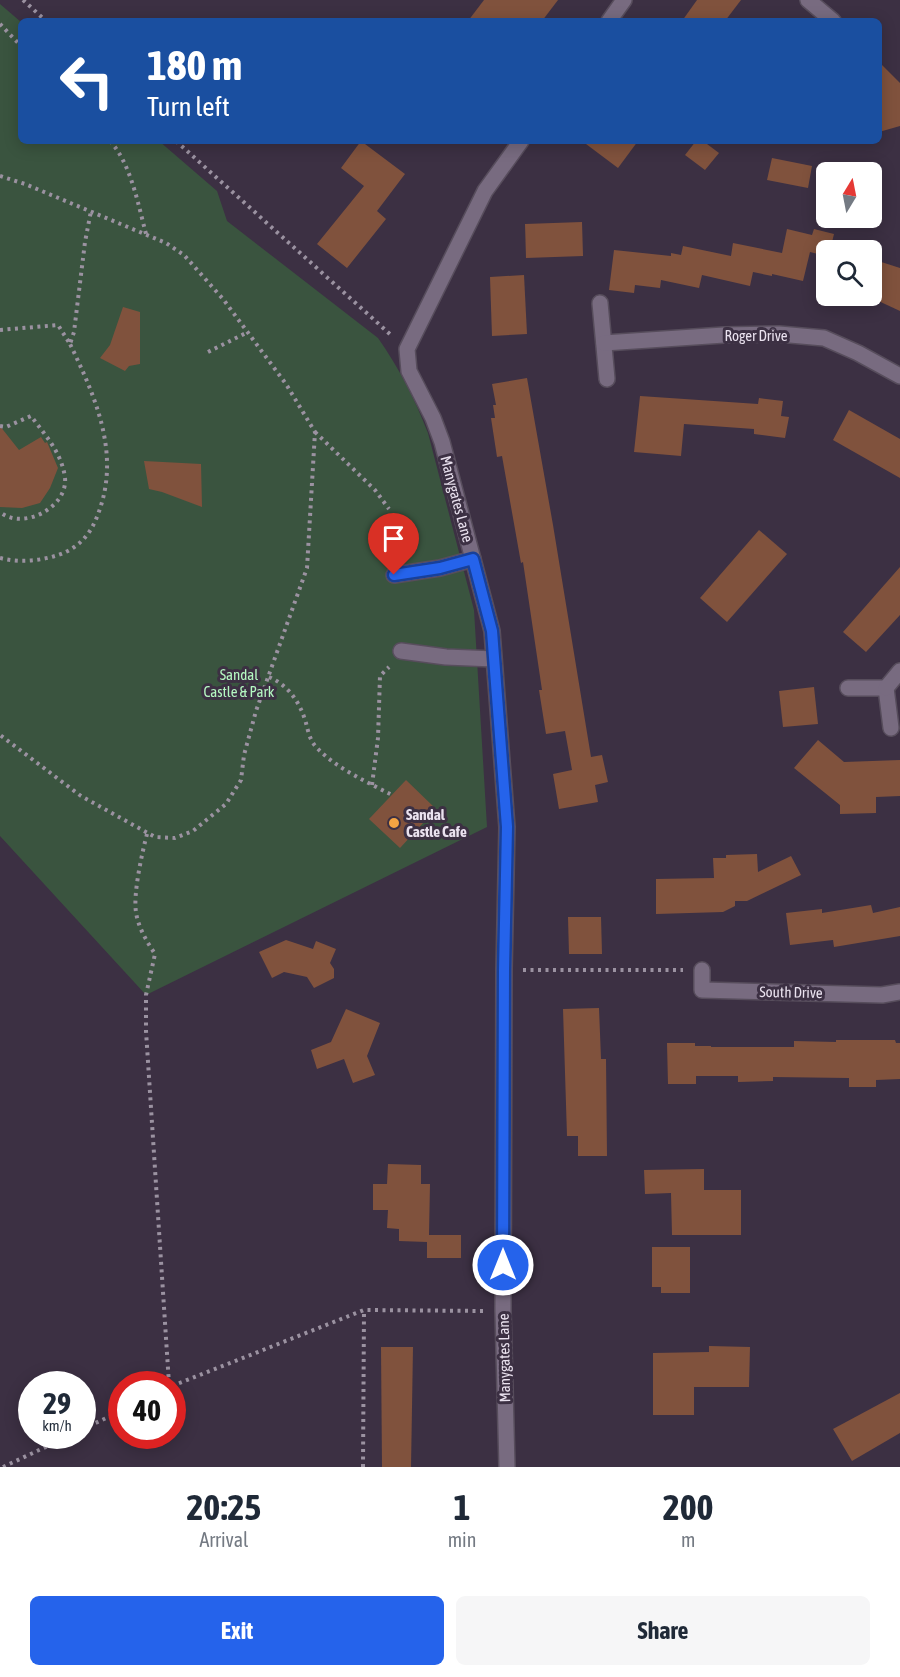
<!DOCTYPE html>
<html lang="en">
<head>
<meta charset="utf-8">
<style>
  :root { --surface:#fff; --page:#f6f6f7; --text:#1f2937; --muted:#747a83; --accent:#2563eb }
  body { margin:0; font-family:"Asap Condensed",sans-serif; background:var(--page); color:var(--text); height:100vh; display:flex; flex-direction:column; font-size:22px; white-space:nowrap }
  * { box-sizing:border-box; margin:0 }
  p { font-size:20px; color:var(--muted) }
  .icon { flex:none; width:33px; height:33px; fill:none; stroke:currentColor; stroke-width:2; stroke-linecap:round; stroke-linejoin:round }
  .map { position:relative; height:1467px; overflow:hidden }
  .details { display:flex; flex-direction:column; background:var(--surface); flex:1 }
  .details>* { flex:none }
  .top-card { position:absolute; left:18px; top:18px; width:864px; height:126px; border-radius:9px; box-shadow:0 3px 15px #0003; background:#1a4fa0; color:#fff; overflow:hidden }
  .needle { width:39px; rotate:10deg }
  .tools { position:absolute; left:816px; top:162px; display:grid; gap:12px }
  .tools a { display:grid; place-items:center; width:66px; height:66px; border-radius:9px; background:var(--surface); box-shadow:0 3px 15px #0003; font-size:30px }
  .speed { position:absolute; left:18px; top:1371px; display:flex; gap:12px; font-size:30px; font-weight:700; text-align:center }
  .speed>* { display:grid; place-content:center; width:78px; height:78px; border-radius:50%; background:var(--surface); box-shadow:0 3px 15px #0003; line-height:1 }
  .speed small { font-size:15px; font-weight:400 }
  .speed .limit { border:9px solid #d22; background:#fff; color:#111 }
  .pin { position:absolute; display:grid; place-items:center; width:51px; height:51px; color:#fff; margin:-62px -26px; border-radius:50% 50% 50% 0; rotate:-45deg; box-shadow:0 0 6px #0007 }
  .pin .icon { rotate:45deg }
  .me { position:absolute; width:66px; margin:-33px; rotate:0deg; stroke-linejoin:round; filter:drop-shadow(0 0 4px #0008) }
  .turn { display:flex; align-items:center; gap:21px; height:126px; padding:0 30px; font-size:27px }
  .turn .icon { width:78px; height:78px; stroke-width:2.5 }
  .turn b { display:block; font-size:42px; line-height:51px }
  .eta { display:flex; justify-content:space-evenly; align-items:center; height:102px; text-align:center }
  .eta b { font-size:36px; font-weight:700; line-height:42px }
  .primary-button { display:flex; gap:12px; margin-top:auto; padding:12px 30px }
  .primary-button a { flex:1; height:69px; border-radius:9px; background:var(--accent); color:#fff; font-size:24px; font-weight:700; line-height:69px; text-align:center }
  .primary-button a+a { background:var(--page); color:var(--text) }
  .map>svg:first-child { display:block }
</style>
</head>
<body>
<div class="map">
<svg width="900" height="1467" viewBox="0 0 900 1467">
  <rect width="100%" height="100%" fill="#3c3043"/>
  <path fill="#3a543f" d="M0,4l21,18v119h138l58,50 10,30 151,117c21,30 37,61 50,95l46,177 13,217 -341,168 -146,-159z"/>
  <g fill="#80523d">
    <polygon points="484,0 558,0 542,21 468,21"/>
    <polygon points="697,0 741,0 725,21 682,21"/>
    <polygon points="879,62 900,83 900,126 879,132"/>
    <polygon points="361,141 405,174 377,211 386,219 347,268 317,244 364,186 341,168"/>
    <polygon points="582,141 638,141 618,168"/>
    <polygon points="696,141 703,141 719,153 705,170 685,155"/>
    <polygon points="772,158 812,166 808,188 767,180"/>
    <polygon points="582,222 583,256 526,258 525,224"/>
    <polygon points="787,229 812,235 814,229 834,234 830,250 826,250 826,256 810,252 803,281 772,274 772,276 753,272 750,286 702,275 699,288 661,280 660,288 635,285 634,293 609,290 614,250 671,256 671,253 681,255 683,246 731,256 733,243 782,253"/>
    <polygon points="872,259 900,268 900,311 872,298"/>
    <polygon points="524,275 527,334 492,336 490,277"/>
    <polygon points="123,307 140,312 140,364 129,366 125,371 100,358 110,345"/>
    <polygon points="527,378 553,525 591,757 602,755 608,782 595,785 598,802 559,809 553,774 572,770 565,731 546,734 539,690 542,690 523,562 521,563 502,456 497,457 491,418 495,418 493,405 496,405 492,384"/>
    <polygon points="640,396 758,404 759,398 783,401 781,416 789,417 785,438 754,434 754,429 684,424 681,456 634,452"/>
    <polygon points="849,410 900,439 900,478 833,440"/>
    <polygon points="0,426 19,450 41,437 45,443 47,442 58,468 50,488 40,503 22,508 0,507"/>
    <polygon points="144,461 201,464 202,507 162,492 149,489"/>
    <polygon points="759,530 787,554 727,622 700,598"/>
    <polygon points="900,567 900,615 866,652 843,632"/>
    <polygon points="814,687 818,724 783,727 779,691"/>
    <polygon points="818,740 844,762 900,760 900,796 876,797 876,813 840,814 840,805 794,768"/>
    <polygon points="406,780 436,809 400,848 369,819"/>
    <polygon points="757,854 758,872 791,856 801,875 747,901 735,901 735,906 723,912 656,914 656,879 714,878 713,858 726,858 726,855"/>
    <polygon points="871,905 873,913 900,907 900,936 834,947 833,940 790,945 786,913 822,909 822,913"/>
    <polygon points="568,917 601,917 602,954 569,954"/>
    <polygon points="286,940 313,949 316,941 336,949 330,963 334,969 334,978 314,988 307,977 284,972 272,978 259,952"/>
    <polygon points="599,1008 601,1059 606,1059 607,1156 578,1156 578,1136 567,1136 563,1009"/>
    <polygon points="346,1009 380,1023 367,1056 375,1075 353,1083 344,1059 317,1069 311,1050 331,1042"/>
    <polygon points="836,1040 895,1040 896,1043 900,1043 900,1079 876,1080 876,1087 849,1087 849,1078 773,1077 773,1081 738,1082 738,1076 696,1076 696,1084 668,1084 667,1043 695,1043 695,1046 711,1046 711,1047 794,1047 794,1041 836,1042"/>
    <polygon points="388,1164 421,1165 421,1184 430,1184 429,1235 461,1235 461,1258 427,1258 427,1242 399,1241 399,1229 387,1228 388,1210 373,1210 373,1184 387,1184"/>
    <polygon points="704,1169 704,1190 741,1190 741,1235 672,1235 671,1193 645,1194 644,1170"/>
    <polygon points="652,1247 690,1247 690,1293 661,1293 661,1287 652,1287"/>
    <polygon points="709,1346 750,1347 749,1387 694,1387 694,1415 653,1415 653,1353 709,1352"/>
    <polygon points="381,1347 413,1347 411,1467 382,1467"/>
    <polygon points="900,1393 900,1433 852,1461 833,1429"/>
  </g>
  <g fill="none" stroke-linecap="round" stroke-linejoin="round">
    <defs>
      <g id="minor">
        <polyline points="808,0 833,21"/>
        <polyline points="609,21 624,0"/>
        <polyline points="600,303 607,379"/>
        <polyline points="604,343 724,335 779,334 824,338 858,353 900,376"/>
        <polyline points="394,575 440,568 473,559"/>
        <polyline points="401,651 446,657 494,659"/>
        <polyline points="848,688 886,688 891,728"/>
        <polyline points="886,688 900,671"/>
        <polyline points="702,970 702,990 882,995 900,992"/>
        <polyline points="507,1467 503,1311 504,970 507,827 492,631 442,442 433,418 409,371 407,349 485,191 521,141"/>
      </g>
    </defs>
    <use href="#minor" stroke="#574d5c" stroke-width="18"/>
    <g stroke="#9b92a1" stroke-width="4" stroke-dasharray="3 4.5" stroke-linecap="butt">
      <polyline points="23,0 46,21"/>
      <polyline points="0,24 21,46"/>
      <path d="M110,141c21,23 28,63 36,93"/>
      <polyline points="176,141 391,335"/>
      <polyline points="0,176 25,184 166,243 184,255 223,299 286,384 315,432 307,568 256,711 244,755 241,780 226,804 193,831 175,838 155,837 81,796 0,735"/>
      <polyline points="0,330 58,325 70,344 74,332 85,242 91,211"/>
      <polyline points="208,352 248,332"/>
      <path d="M0,426l6,1 25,-11c14,19 31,37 34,62 3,29 -42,53 -65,34"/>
      <polyline points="315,432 375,490 389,509"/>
      <path d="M0,558c19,5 40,3 58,-3 21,-7 33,-21 40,-41 23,-59 -2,-116 -28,-170"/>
      <path d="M269,677c19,8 31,25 37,46 2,8 4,18 11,25 19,20 50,34 75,47"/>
      <polyline points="372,785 378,738 380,676 389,667"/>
      <path d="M147,834c-5,19 -14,60 -11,78 2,15 11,30 19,42l-9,41v36l23,353"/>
      <polyline points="523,970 683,970"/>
      <polyline points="172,1386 364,1310 485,1311"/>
      <polyline points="82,1429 122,1411"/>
      <polyline points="3,1467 69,1436"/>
      <polyline points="363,1467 364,1310"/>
    </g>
    <use href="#minor" stroke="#786b80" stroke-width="15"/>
  </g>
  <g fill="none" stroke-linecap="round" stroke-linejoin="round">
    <defs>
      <polyline id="route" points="394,575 440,568 473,559 492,631 507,827 504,970 503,1265"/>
    </defs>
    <use href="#route" stroke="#184099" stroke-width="15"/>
    <use href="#route" stroke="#2563eb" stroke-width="10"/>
  </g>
  <circle fill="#f4a443" stroke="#3c3043" stroke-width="2" cx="394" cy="823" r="6"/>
  <g text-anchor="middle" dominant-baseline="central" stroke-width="6" stroke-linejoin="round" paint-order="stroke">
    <g font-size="15" fill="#eae2ef" stroke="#3c3043">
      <text x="756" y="335">Roger Drive</text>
      <text transform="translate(457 499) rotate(75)">Manygates Lane</text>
      <text transform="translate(791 992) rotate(1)">South Drive</text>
      <text transform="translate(504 1358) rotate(-91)">Manygates Lane</text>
    </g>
    <g font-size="15" fill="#b4f7c1" stroke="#3c3043">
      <text x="239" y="674">Sandal<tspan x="239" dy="17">Castle &amp; Park</tspan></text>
    </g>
    <g font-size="15" font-weight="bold" fill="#eae2ef" stroke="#3c3043" text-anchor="start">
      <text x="406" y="814">Sandal<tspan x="406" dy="17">Castle Cafe</tspan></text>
    </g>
  </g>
</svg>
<div class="tools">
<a><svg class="needle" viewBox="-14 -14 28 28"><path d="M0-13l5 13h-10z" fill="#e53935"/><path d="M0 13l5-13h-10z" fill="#747a83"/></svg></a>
<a><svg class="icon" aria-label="search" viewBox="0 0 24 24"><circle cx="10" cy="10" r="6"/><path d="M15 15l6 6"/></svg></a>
</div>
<div class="speed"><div>29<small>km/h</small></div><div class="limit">40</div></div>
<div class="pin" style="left:394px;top:575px;background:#d93025"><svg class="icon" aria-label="arrive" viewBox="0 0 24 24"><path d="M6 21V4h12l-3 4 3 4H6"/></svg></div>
<svg class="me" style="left:503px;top:1265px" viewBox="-20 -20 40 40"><circle r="17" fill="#2563eb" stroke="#fff" stroke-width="3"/><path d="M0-11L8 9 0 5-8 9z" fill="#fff"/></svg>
<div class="top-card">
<div class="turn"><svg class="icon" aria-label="left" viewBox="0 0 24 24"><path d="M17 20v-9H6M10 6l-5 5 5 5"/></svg><div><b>180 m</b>Turn left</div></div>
</div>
</div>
<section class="details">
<div class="eta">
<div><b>20:25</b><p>Arrival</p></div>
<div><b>1</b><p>min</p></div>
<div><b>200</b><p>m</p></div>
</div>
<div class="primary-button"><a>Exit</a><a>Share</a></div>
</section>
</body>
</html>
